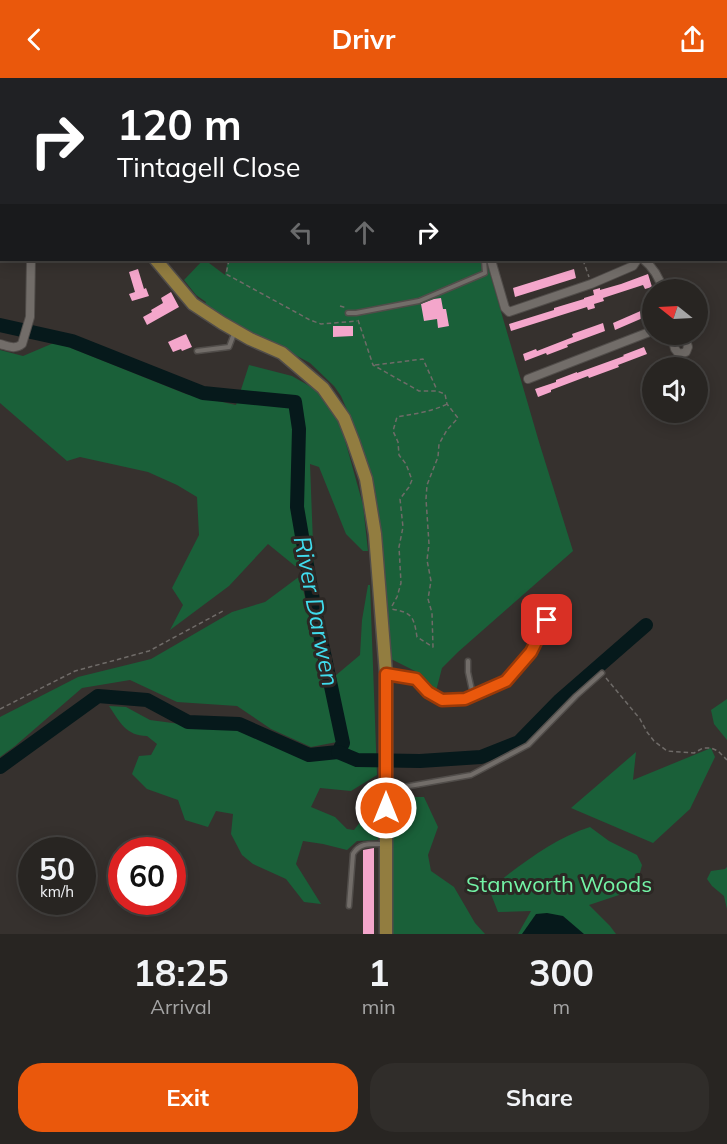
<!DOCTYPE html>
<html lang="en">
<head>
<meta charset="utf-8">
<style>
  :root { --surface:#282522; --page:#302d2a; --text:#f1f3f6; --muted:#a5a5a5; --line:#444240; --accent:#ea580c }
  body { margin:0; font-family:Mulish,sans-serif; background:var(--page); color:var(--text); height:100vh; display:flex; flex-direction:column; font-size:22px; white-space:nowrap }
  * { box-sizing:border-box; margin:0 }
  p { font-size:20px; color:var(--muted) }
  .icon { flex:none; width:33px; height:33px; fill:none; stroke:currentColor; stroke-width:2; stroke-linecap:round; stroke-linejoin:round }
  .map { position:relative; height:856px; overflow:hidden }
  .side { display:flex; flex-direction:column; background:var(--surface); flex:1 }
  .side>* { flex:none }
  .guide { position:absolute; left:0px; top:0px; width:728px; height:183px; box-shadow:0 3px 15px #0003,0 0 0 2px var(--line); background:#202124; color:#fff; overflow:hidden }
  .needle { width:39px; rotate:288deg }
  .tools { position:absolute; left:642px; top:201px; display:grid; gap:12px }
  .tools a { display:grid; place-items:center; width:66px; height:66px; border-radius:50%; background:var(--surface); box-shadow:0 3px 15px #0003,0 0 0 2px var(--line); font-size:30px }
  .speed { position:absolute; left:18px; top:759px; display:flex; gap:12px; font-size:30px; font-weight:700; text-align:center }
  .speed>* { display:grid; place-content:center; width:78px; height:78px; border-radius:50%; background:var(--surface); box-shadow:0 3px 15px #0003,0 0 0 2px var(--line); line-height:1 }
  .speed small { font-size:15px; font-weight:400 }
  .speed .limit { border:9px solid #d22; background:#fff; color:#111 }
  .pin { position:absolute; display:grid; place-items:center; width:51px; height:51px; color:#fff; margin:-26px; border-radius:12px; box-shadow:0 3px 9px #0006 }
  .me { position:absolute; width:66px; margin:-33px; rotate:0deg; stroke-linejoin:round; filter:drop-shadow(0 0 4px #0008) }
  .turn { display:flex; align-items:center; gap:21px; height:126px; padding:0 18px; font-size:27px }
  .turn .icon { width:78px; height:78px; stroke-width:2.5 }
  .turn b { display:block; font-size:42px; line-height:51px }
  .lanes { display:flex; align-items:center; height:57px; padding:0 18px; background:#0003; justify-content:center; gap:30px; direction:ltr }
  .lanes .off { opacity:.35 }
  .eta { display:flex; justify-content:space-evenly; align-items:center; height:102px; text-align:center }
  .eta b { font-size:36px; font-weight:700; line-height:42px }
  .cta { display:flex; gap:12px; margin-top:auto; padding:12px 18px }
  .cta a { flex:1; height:69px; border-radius:24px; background:var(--accent); color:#fff; font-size:24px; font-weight:700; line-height:69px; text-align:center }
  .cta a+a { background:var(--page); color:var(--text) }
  header { display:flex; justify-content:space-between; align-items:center; height:78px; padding:0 18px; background:var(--accent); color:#fff; font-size:27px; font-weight:700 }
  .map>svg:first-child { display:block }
</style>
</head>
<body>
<header><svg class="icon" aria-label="back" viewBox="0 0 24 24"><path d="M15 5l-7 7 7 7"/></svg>Drivr<svg class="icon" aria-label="share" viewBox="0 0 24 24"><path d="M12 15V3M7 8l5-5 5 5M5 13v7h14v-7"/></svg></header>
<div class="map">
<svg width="727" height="856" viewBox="0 0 727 856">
  <rect width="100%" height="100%" fill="#36312e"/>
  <g fill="#1a6039">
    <polygon points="203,182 205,182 225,197 228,182 486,182 539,364 573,473 458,574 442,590 436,613 428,613 415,593 391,581 376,417 369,390 357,355 341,318 334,308 310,285 275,266 246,252 205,226 206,224 196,217 184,202"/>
    <polygon points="56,264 186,316 236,327 249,287 292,298 320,314 340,344 363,427 368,473 363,473 346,456 319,389 310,386 314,492 295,488 268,466 229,508 170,552 183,527 172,510 199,457 197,419 177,407 148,394 80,379 67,383 0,325 0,272 23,278"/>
    <polygon points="300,498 336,655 337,664 311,669 271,651 237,628 177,624 130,602 82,610 15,668 0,679 0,639 78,599 151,581 232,534 265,524"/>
    <path d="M368,507h2l7,190 -26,16 -31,-3 -9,19 24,10 12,12 7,1 7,-9 5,-9 -6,-2 -4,-6 25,-15 -3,51 -21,1 -10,9 -24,-6 -20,-3 -7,23 25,40 -17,-2 -18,-23 -33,-15 -11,-9 -11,-21 2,-20 -17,-3 -8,16 -23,-7 -7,-20 -31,-11 -15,-15 7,-18 12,-1 6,-11 -10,-8c-21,0 -28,-15 -38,-30l17,1 24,13 45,6 39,1 29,7 49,27 30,-6 4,-9 -11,-70 25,-21 2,-35z"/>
    <polygon points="727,621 727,662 714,646 711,632"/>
    <polygon points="711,670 715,679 690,731 653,765 571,730 636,674 633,702"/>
    <polygon points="393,719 424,719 438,749 428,777 431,793 454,809 475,845 485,856 393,856 392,823"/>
    <path d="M590,749l19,14 28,14 5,10 -6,22 -17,8 -30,10 21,21 6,8h-98l13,-23 -33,1 -9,-23c30,-23 65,-51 101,-62z"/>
    <polygon points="727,789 727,831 724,818 712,808 707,801 711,793 725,791"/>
  </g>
  <polygon fill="#06191b" points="547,835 563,838 584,856 522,856 536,836"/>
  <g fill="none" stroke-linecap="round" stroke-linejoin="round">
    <g stroke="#06191b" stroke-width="14">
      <polyline points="0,247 72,263 203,315 295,324 299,351 297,429 314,528 343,665 338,674 309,677 239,646 188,644 147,622 98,618 0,689"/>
      <polyline points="338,674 357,682 420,683 481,679 519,664 560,622 646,547"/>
    </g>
  </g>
  <g fill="#f4a6cb">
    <polygon points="138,191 144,211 146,210 149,218 132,223 129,216 135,214 129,194"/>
    <polygon points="574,191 576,200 515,219 513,210"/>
    <polygon points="648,196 652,209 645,211 643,207 603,220 604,223 594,226 595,230 588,232 587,229 511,253 509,246 554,232 554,230 584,221 584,220 594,217 593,212 600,210 600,212 621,206"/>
    <polygon points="171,214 179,229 147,247 143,239 152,234 151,232 163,225 161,220"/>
    <polygon points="441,220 443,231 446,231 449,248 438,250 437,241 424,243 421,226 434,221"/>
    <polygon points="652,228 652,236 615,252 613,245"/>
    <polygon points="603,245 605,253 567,267 568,269 547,277 546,275 525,283 523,276 536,271 537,273 573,259 572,256"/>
    <polygon points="333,248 353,248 353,258 333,259"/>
    <polygon points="186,256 192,269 182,273 181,271 173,274 168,264"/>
    <polygon points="644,269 647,276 618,287 619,289 589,300 588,298 551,312 551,314 538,319 535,311 556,304 556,302 577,294 577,295 624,278 623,277"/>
    <polygon points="374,770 374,856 363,856 363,772"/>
  </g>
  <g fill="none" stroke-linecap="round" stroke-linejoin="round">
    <defs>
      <g id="service">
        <polyline points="44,0 44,2"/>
        <polyline points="540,0 540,2"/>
        <polyline points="628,0 630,2"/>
        <polyline points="481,2 487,0"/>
        <polyline points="726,34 727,34"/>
        <polyline points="348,235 356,235 419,223 485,195 484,182"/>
        <polyline points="197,273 229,269 235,253"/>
        <polyline points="468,583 468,594 473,617"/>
        <polyline points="387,712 471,697 528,667 576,618 602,595"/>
        <path d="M349,828l4,-52c7,-12 18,-10 30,-10"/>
      </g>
      <g id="minor">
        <polyline points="460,0 461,2"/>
        <polyline points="278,2 278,0"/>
        <polyline points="491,182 505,230 509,234 591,206 633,188 637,182"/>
        <path d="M644,182c10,8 15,17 19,30"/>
        <polyline points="671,256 675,271 679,276 686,274 688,269 684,256"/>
        <path d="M0,266c8,2 15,6 22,0l8,-27 1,-57"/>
        <polyline points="528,301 652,253"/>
        <polyline points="386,596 416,601 428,614 442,622 465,621 506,603 531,574 547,542"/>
      </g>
      <g id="primary">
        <polyline points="77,0 77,2"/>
        <polyline points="582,2 585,0"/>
        <polyline points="156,182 193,226 222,245 250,261 282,275 323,310 344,340 353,363 366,401 375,456 386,596 386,856"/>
      </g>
    </defs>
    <use href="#service" stroke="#514d4a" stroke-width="7"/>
    <use href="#minor" stroke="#514d4a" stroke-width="10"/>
    <use href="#primary" stroke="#514d4a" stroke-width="15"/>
    <g stroke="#6f6b68" stroke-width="1.5" stroke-dasharray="4.5 3" stroke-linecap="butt">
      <polyline points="614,0 614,2"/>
      <polyline points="229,182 226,196 310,242 321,246 357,243"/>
      <polyline points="583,182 589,199"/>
      <polyline points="340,228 347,230"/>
      <path d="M358,242l15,45 46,26h18l8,3 2,10 11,14 -11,12 -8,14 -1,13 -11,28 -1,14 3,45 -2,16 4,21 -3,18 4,14 1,34 -16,-10c-3,-20 -5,-25 -26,-28"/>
      <polyline points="375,287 423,281 437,312"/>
      <path d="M392,528l5,-9 4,-14 -2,-36 4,-20 -3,-28 9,-12 3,-7 -6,-16 -7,-9 -1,-13 -5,-11 4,-14c17,-3 34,-5 50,-13"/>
      <polyline points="606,600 640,641 647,654 654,663 667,673 694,675 703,670 711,670 718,673 727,682"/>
      <polyline points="0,631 75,593 149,573 223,533"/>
    </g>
    <use href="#service" stroke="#726d69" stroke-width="4"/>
    <use href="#minor" stroke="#726d69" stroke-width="8"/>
    <use href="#primary" stroke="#927d40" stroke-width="12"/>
  </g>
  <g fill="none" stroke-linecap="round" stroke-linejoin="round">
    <defs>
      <polyline id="route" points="386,730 386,596 416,601 428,614 442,622 465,621 506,603 531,574 547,542"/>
    </defs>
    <use href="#route" stroke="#983908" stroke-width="15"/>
    <use href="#route" stroke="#ea580c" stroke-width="10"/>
  </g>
  <g text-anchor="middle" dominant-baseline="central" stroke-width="6" stroke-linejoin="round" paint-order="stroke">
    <g font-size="22" fill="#73f4a6" stroke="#2c2724">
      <text x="559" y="806">Stanworth Woods</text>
    </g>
    <g font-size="24" font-style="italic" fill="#40dced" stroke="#2c2724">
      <text transform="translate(317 533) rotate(79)">River Darwen</text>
    </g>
  </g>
</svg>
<div class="tools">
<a><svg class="needle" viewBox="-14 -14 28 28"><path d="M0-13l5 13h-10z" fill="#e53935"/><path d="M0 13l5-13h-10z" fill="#a5a5a5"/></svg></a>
<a><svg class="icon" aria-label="sound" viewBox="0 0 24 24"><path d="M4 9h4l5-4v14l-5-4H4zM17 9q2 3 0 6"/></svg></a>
</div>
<div class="speed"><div>50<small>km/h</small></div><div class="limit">60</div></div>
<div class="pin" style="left:547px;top:542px;background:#d93025"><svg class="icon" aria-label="arrive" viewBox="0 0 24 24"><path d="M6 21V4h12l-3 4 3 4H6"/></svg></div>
<svg class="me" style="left:386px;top:730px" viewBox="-20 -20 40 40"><circle r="17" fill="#ea580c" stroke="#fff" stroke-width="3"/><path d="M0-11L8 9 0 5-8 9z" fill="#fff"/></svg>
<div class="guide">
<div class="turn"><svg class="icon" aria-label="right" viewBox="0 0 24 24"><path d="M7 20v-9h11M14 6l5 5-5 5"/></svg><div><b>120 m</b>Tintagell Close</div></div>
<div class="lanes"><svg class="icon off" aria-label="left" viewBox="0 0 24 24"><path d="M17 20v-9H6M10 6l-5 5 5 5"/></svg><svg class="icon off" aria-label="ahead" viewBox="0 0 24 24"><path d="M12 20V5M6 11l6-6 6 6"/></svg><svg class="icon" aria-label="right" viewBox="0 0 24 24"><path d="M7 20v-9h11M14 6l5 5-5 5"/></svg></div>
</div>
</div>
<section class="side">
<div class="eta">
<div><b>18:25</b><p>Arrival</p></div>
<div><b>1</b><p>min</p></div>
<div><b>300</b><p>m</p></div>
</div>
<div class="cta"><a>Exit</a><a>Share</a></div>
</section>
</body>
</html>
